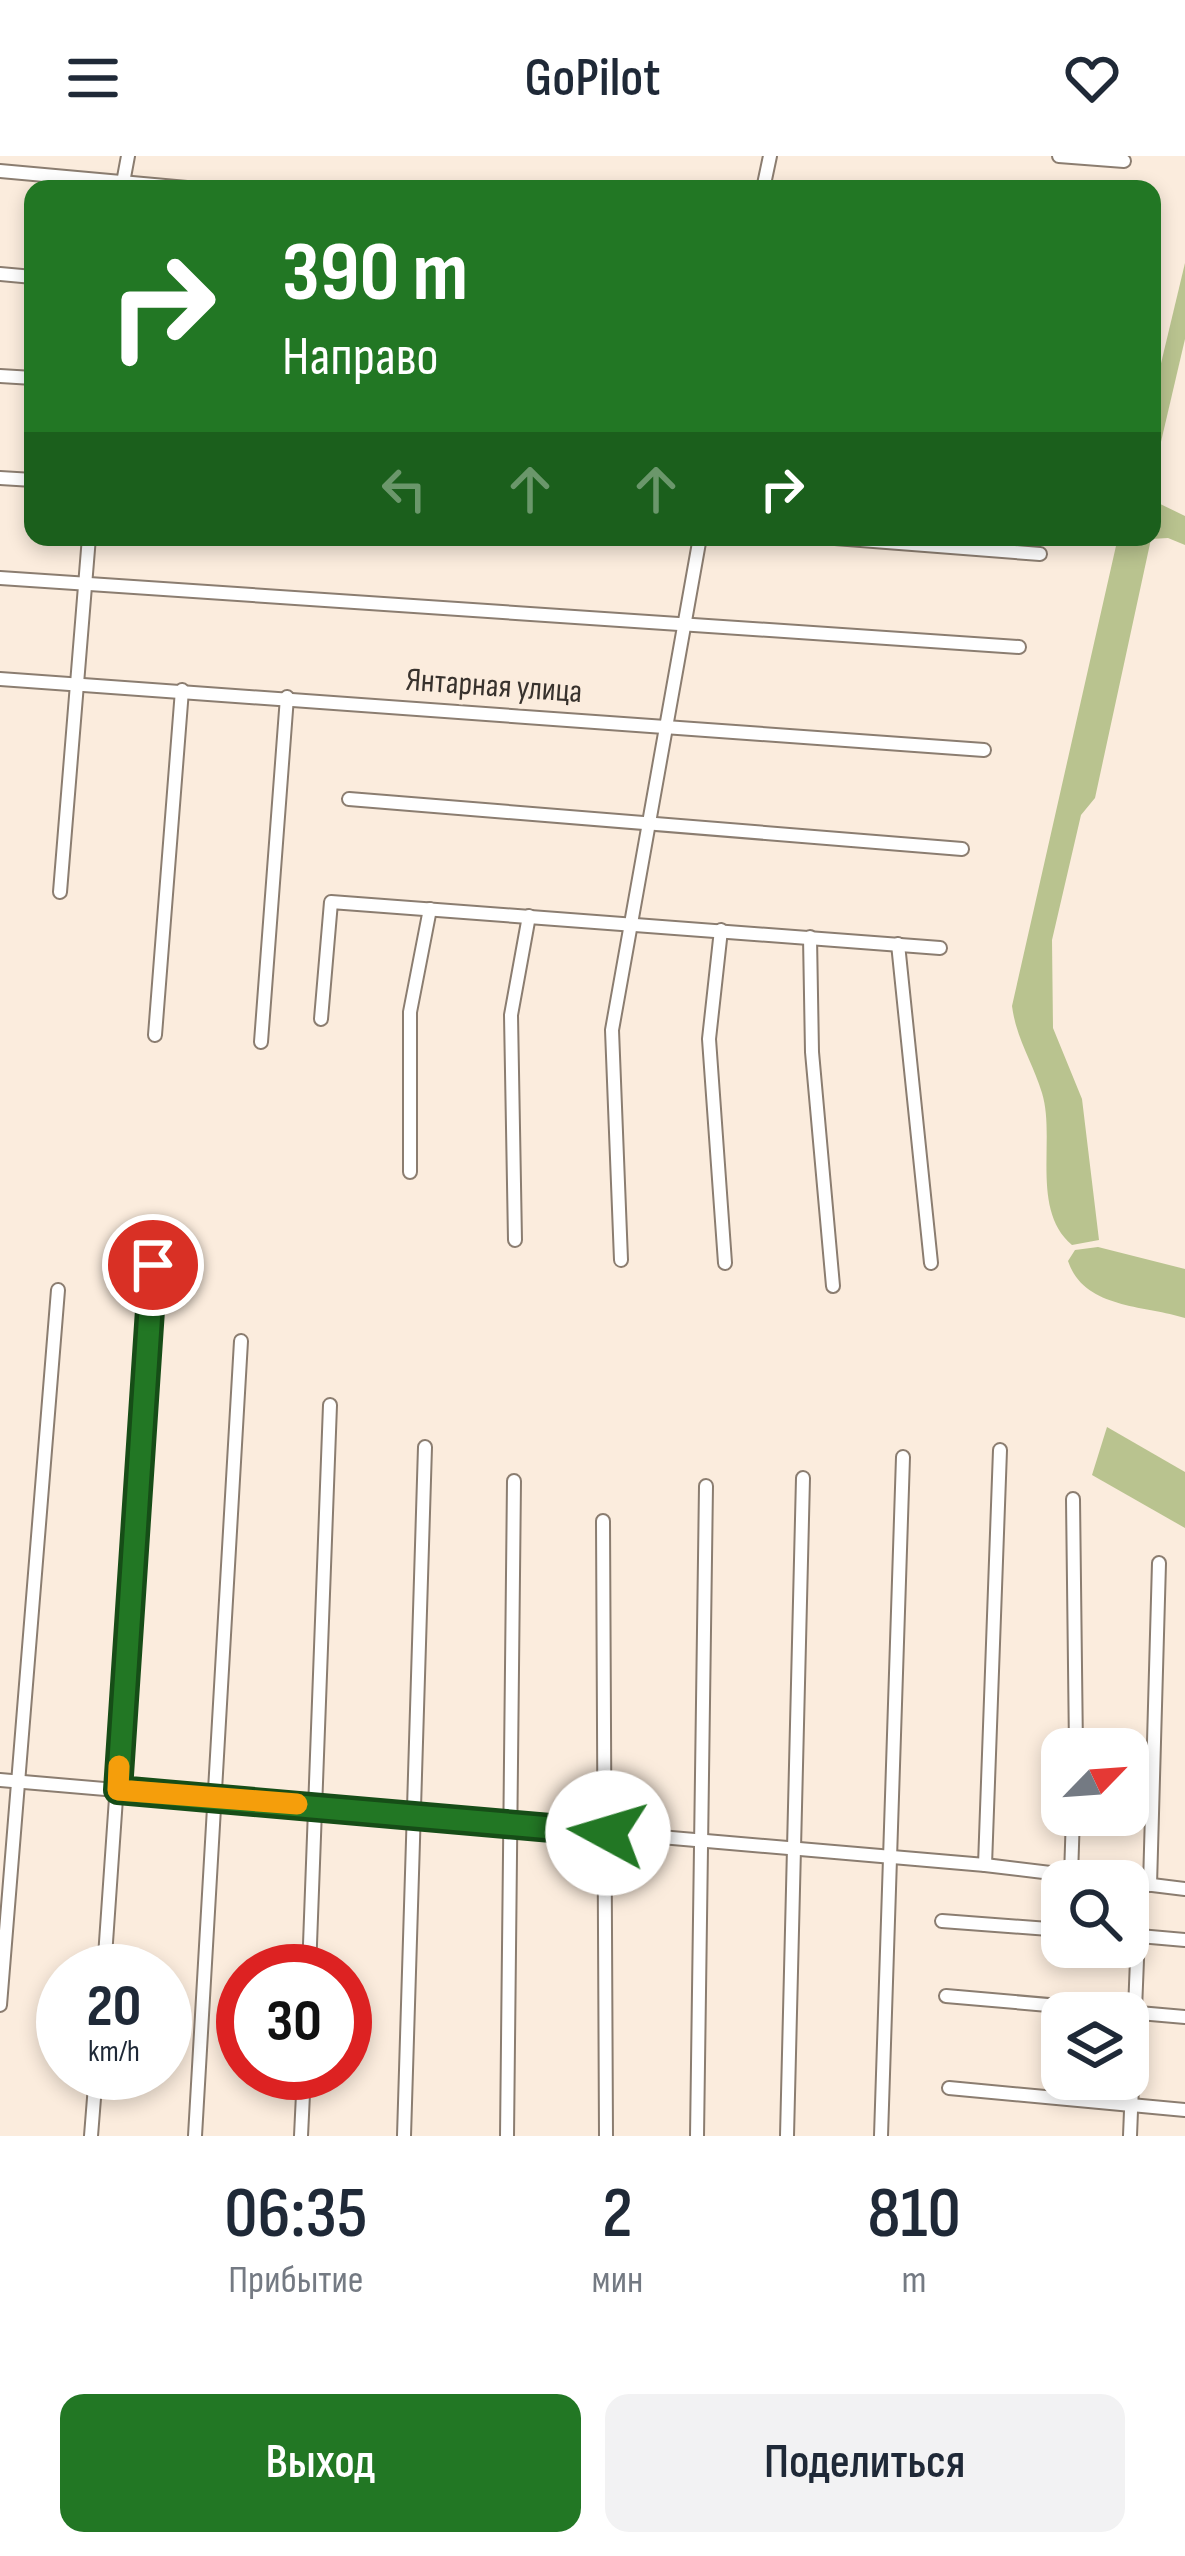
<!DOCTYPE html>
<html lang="ru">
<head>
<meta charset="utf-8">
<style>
  :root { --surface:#fff; --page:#f2f2f3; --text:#1f2937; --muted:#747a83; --accent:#227724 }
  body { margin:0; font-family:"Sofia Sans Condensed",sans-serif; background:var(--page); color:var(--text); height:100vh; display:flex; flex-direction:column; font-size:45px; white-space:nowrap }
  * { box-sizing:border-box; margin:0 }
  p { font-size:39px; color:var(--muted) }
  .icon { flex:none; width:66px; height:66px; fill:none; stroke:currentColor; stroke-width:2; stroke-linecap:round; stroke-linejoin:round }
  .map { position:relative; height:1980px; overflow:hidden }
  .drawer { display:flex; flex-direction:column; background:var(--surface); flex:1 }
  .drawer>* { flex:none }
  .banner { position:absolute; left:24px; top:24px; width:1137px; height:366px; border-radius:24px; box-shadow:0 6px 18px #0003; background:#227724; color:#fff; overflow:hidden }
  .needle { width:78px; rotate:65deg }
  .buttons { position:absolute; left:1041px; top:1572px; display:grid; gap:24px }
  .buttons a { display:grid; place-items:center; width:108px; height:108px; border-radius:24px; background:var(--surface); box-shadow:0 6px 18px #0003; font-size:60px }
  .speed { position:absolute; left:36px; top:1788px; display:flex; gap:24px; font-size:60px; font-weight:700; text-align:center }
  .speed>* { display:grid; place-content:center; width:156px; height:156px; border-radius:50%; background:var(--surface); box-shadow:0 6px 18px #0003; line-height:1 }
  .speed small { font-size:30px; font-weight:400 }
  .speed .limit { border:18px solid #d22; background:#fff; color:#111 }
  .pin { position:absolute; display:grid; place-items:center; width:102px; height:102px; color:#fff; margin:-51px; border:6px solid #fff; border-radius:50%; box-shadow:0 3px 12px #0007 }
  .me { position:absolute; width:132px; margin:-66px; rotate:276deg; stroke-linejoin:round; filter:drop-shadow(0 0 9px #0008) }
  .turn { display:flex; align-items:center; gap:42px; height:252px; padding:0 60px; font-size:54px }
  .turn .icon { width:156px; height:156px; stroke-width:2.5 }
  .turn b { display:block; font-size:84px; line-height:102px }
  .lanes { display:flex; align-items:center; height:114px; padding:0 60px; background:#0003; justify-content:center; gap:60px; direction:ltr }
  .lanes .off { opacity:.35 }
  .eta { display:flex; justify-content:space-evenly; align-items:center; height:204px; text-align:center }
  .eta b { font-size:72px; font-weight:600; line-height:84px }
  .action { display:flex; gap:24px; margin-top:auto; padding:24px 60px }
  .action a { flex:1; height:138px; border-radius:24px; background:var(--accent); color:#fff; font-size:48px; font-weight:600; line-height:138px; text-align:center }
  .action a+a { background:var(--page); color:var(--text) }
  header { display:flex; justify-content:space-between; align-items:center; height:156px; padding:0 60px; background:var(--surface); font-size:54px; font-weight:600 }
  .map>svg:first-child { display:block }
</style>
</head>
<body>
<header><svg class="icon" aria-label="menu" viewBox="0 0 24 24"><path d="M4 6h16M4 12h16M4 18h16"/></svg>GoPilot<svg class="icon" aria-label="heart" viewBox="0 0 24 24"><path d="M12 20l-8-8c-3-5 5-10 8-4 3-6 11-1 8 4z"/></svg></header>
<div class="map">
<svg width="1185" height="1980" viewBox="0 0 1185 1980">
  <rect width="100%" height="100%" fill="#fbecdd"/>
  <g fill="#b9c38f">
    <polygon points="1185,107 1185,183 1153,320 1152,245"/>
    <path d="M1152,344l33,16v29l-17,-7 -17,1 -56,259 -14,17 -29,125 1,88 29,71 17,141 -27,5c-42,-35 -16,-107 -30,-152 -9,-30 -26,-55 -30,-87l106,-469h34z"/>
    <path d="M1098,1091l87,22v49c-41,-13 -101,-9 -117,-57l7,-11z"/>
    <polygon points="1107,1271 1185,1316 1185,1372 1092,1319"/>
  </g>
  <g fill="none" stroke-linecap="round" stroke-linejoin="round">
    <defs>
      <g id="minor">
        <polyline points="1059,0 1124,5"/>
        <polyline points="0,15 198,33"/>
        <polyline points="122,32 128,0"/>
        <polyline points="763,33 770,0"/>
        <polyline points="0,118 33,121"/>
        <polyline points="0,220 33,222"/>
        <polyline points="0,322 33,324"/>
        <polyline points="822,381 1040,398"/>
        <polyline points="0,422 1019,491"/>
        <polyline points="0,523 984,594"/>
        <polyline points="349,643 962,693"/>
        <polyline points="60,736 89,381"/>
        <polyline points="721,774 709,883 725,1107"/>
        <polyline points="810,781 812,896 833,1130"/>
        <polyline points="898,788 931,1107"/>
        <polyline points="321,863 331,746 940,792"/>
        <polyline points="155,879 182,534"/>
        <polyline points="261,886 287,541"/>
        <polyline points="410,1016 410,856 430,753"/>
        <polyline points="515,1084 511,859 529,760"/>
        <polyline points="621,1104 612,874 700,381"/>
        <polyline points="1073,1343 1076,1593"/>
        <polyline points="603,1365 606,1980"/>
        <polyline points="0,1624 985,1709 1000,1294"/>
        <polyline points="985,1709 1117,1725"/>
        <polyline points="1071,1720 1073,1659"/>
        <polyline points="1128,1726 1185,1733"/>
        <polyline points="1150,1729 1159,1407"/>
        <polyline points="942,1765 1062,1774"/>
        <polyline points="1128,1779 1185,1784"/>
        <polyline points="104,1815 153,1109"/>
        <polyline points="309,1815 330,1249"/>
        <polyline points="946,1840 1185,1861"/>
        <polyline points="0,1849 58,1134"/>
        <polyline points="949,1932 1185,1954"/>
        <polyline points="91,1980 96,1917"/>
        <polyline points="195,1980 241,1185"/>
        <polyline points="301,1980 304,1917"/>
        <polyline points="404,1980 425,1291"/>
        <polyline points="507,1980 514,1325"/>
        <polyline points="697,1980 706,1330"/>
        <polyline points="787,1980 803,1322"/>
        <polyline points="881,1980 903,1301"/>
        <polyline points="1130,1980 1140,1728"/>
      </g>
    </defs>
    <use href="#minor" stroke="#8b7d70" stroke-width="16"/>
    <use href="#minor" stroke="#fff" stroke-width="12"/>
  </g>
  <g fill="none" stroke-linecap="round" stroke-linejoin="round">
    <defs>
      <polyline id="route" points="153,1109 118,1634 608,1677"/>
    </defs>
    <use href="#route" stroke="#164d17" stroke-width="30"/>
    <use href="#route" stroke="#227724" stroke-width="21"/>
    <polyline stroke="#f59e0b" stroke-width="21" points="119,1610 118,1634 297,1648"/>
  </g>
  <g text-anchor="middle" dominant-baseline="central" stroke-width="9" stroke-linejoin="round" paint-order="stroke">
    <g font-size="33" fill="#38322d" stroke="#fbecdd">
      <text transform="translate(494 530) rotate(4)">Янтарная улица</text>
    </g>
  </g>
</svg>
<div class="buttons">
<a><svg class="needle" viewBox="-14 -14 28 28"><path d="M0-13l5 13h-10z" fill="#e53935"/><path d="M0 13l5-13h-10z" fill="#747a83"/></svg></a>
<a><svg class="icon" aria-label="search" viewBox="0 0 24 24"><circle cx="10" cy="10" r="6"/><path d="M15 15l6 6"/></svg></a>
<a><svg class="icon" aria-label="layers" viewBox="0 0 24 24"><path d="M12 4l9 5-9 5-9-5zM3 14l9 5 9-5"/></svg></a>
</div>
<div class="speed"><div>20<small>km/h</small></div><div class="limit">30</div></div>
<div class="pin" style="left:153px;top:1109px;background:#d93025"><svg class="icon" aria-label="arrive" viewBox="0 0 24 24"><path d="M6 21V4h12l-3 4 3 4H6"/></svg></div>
<svg class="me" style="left:608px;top:1677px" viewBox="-20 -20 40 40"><circle r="19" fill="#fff"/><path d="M0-13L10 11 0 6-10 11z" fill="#227724"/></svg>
<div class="banner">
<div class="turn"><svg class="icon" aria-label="right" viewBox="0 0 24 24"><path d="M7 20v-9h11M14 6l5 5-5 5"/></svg><div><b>390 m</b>Направо</div></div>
<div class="lanes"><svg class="icon off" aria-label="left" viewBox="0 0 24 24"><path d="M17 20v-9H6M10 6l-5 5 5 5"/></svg><svg class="icon off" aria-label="ahead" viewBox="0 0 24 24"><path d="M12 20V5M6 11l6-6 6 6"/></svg><svg class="icon off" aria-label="ahead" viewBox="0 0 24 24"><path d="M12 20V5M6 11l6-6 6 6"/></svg><svg class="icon" aria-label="right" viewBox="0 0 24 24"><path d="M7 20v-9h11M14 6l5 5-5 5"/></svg></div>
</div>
</div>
<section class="drawer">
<div class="eta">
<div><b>06:35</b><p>Прибытие</p></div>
<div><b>2</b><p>мин</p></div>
<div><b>810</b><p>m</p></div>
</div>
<div class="action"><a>Выход</a><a>Поделиться</a></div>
</section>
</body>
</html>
